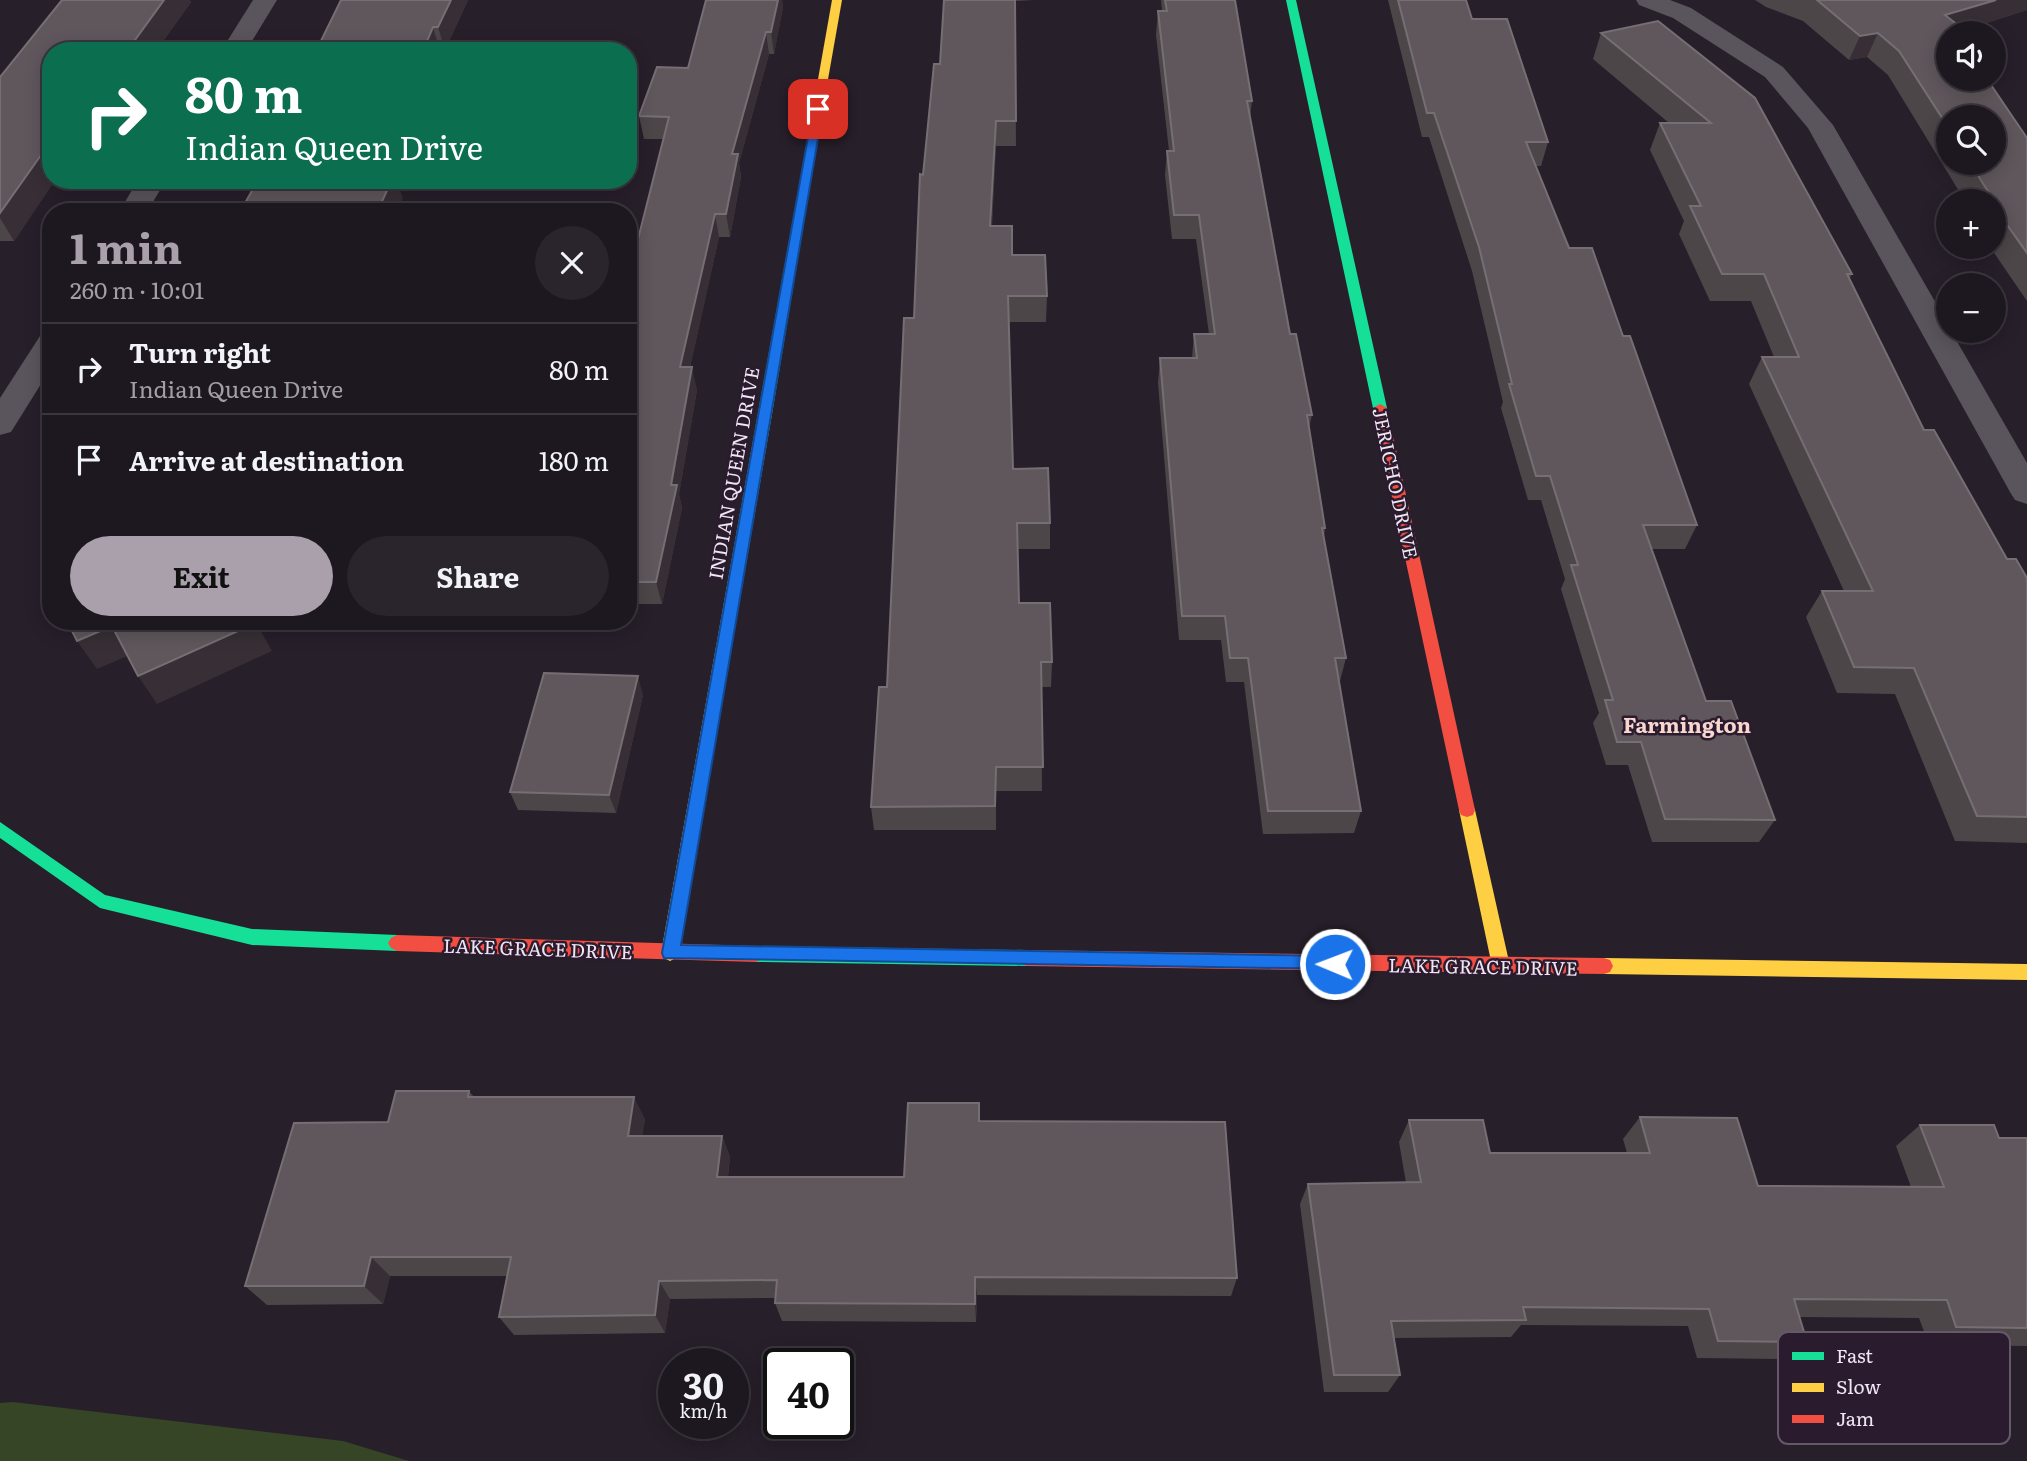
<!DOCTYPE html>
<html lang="en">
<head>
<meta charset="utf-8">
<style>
  :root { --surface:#1d1720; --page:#2a242d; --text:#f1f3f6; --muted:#a09fa5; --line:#3b363e; --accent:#a9a0ac }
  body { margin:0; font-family:Literata,serif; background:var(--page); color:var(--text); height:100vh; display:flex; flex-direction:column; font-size:26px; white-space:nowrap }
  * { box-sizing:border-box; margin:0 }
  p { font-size:23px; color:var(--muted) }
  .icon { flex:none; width:38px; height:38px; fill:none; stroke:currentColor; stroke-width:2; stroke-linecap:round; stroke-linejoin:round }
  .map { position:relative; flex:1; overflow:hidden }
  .details { position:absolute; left:42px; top:203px; width:595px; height:427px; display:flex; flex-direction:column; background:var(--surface); border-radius:28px; box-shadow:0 4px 18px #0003,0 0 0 2px var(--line) }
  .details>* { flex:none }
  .guide { position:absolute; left:42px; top:42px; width:595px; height:147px; border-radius:28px; box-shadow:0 4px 18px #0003,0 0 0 2px var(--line); background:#0b6e4f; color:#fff; overflow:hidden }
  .controls { position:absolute; left:1936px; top:21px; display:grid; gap:14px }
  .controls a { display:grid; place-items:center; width:70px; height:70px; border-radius:50%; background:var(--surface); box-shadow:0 4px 18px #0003,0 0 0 2px var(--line); font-size:35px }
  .speed { position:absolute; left:658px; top:1348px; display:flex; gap:14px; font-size:35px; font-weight:700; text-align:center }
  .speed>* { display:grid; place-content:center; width:91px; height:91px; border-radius:50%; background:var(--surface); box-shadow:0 4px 18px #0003,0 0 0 2px var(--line); line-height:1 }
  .speed small { font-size:18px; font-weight:400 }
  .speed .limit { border:4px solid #111; border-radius:10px; background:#fff; color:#111 }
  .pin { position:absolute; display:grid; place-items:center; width:60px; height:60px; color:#fff; margin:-30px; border-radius:14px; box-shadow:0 4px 10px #0006 }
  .me { position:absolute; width:77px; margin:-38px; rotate:271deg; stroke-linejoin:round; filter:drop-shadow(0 0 5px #0008) }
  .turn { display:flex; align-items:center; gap:24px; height:147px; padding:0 28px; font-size:32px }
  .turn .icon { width:91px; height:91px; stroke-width:2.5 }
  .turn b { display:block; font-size:49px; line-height:60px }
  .round { display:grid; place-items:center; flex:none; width:74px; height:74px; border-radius:37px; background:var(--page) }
  .summary { display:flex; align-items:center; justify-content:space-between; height:119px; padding:0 28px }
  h1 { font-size:42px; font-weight:700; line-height:52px; color:var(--accent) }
  .button { display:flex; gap:14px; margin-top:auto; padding:14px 28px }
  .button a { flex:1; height:80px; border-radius:42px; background:var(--accent); color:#111; font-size:28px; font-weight:700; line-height:80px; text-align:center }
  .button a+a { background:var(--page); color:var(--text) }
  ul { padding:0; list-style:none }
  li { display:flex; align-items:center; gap:21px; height:91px; padding:0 28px; border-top:2px solid var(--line) }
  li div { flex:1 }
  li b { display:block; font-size:26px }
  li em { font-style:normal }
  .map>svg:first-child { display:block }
</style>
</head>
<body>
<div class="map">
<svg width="2027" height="1461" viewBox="0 0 2027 1461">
  <rect width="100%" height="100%" fill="#271f2a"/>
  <polygon fill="#364525" points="13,1402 343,1441 409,1461 0,1461 0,1403"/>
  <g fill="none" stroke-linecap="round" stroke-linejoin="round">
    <g fill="#5a545c" fill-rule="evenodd">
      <polygon points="253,0 277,0 246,51 221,51"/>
      <polygon points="1636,0 1670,0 1691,8 1783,67 1833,125 1948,324 1948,331 1951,331 2027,463 2027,504 2015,500 2010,492 1808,128 1765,77 1673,18 1639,5"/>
      <polygon points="138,180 166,180 147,212 119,212"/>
      <polygon points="51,333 51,368 11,432 0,435 0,398 40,336"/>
    </g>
    <g fill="#16e098" fill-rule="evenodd">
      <polygon points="1286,0 1296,0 1387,408 1380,412 1373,408"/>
      <polygon points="819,99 824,102 774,402 767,406 760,402 814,102"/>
      <polygon points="0,822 105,895 252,929 397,935 403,938 406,943 403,948 397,951 252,945 100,908 0,838"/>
      <polygon points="756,946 1026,950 1032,953 1035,958 1032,963 1026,966 756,962 750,959 747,954 750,949"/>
    </g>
    <g fill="#ffcf43" fill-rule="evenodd">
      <polygon points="832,0 842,0 824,102 819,105 814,102"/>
      <polygon points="767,398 774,402 679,953 676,958 670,961 664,958 661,953 760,402"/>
      <polygon points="1467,803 1473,805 1475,810 1510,966 1507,972 1501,974 1495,972 1492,966 1459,810 1461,805"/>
      <polygon points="1604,958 2027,964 2027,980 1604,974 1598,972 1595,966 1598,960"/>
    </g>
    <g fill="#f24e42" fill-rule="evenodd">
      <polygon points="1380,404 1387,408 1475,810 1473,815 1467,817 1461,815 1459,810 1373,408"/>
      <polygon points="397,935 756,946 762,949 765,954 762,959 756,962 397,951 391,948 388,943 391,938"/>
      <polygon points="1026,950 1604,958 1610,960 1613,966 1610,972 1604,974 1026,966 1020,963 1017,958 1020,953"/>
    </g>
  </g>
  <g fill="#4d4649" fill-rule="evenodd">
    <polygon points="62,0 189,0 191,2 156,51 51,51 51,180 55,180 14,241 0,241 0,77"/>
    <polygon points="341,0 468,0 445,50 440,50"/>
    <polygon points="706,0 782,0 783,7 774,54 769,54 739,163 741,177 730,237 719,237 690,367 697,390 679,494 682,508 662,604 628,604 628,251 635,251 663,139 644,139 639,116 688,68"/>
    <polygon points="944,0 1034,0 1015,1 1016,146 996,146 992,226 1012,255 1047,296 1046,322 1008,322 1013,469 1050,523 1050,549 1017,549 1019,603 1052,662 1051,687 1041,687 1042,791 996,791 996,830 874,830 871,807 887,687 914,318 923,175 940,64"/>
    <polygon points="1161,0 1235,0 1252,101 1250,118 1290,334 1312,415 1309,428 1325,528 1324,537 1346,658 1340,681 1339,681 1361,811 1354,833 1263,834 1244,682 1226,682 1221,640 1179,640 1158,383 1160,358 1192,358 1194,334 1209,334 1196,239 1172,239 1165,175 1167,151 1169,151 1156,35 1158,11 1162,11"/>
    <polygon points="1388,0 1466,0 1472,19 1548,142 1541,166 1536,166 1569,248 1623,336 1697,525 1685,549 1651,549 1706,701 1775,820 1759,842 1652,842 1628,765 1606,765 1593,723 1599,713 1561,589 1565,579 1541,500 1528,500 1501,408 1503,402 1472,271 1429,137 1422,137"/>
    <path d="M1755,0h272v10l-63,20 -16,3 79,105v163l-37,-54h3v-46h-28l-77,-126 -21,-18 -18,3 -46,-39 -37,-14zM1948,117l45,46h-45z"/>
    <polygon points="1658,21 1852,274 1849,280 1924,430 2007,559 2027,578 2027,843 1955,841 1895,694 1837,693 1806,617 1822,591 1844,591 1749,384 1762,357 1774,357 1751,301 1710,301 1679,234 1684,221 1650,150 1660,123 1669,123 1593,59 1601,33"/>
    <polygon points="643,695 616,813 518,810 510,792"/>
    <polygon points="469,1091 474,1097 645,1119 642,1136 722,1136 730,1157 728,1177 904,1177 980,1121 1237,1278 1231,1296 977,1295 976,1322 782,1321 775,1303 775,1298 670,1299 665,1333 514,1335 499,1317 508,1276 390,1276 383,1304 267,1305 245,1286 388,1122"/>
    <polygon points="1640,1117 1758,1186 1911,1187 1896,1146 1920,1125 1999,1138 2027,1138 2027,1346 1929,1345 1919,1318 1799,1317 1807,1342 1783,1359 1697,1358 1688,1326 1521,1325 1511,1337 1394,1338 1400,1375 1388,1392 1324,1392 1300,1204 1308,1184 1406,1183 1399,1142 1409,1120 1490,1153 1627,1153 1623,1139"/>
  </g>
  <g fill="#372f35">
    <polygon points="164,0 189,0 191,2 156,51 127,51"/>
    <polygon points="451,0 468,0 445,50 438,27"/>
    <polygon points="778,0 782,0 783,7 774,54 771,32"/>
    <polygon points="1996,0 2027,0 2027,10 1953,33 1945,15"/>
    <polygon points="433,27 440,51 423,51"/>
    <polygon points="766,32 769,54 739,163 741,177 730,237 726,214 732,154"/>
    <polygon points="1878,33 1867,57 1849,60 1860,36"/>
    <polygon points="996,121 996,146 990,252 990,226"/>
    <polygon points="51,141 51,180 55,180 14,241 0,218 0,213"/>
    <polygon points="392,180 396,180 403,198 396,212 377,212"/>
    <polygon points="715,214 719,237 685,390 680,367"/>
    <polygon points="692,367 697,390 679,494 682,508 662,604 656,582"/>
    <polygon points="255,621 272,651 157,704 138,676"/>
    <polygon points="112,626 132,654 97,669 77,641"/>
    <polygon points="638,676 643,695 616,813 609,795"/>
    <polygon points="634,1097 645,1119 639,1158 628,1136"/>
    <polygon points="722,1136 730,1157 725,1198 717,1177"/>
    <polygon points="371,1257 390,1276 383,1304 364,1286"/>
    <polygon points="975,1277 977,1295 976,1322 975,1304"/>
    <polygon points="659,1281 670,1299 665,1333 655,1315"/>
  </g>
  <g fill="#5f575b" stroke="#756e73" stroke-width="2">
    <polygon points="62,0 164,0 127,51 51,51 51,141 0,213 0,77"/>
    <polygon points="341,0 451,0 438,27 433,27 423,51 316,51"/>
    <polygon points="706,0 778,0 771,32 766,32 732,154 738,154 726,214 715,214 680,367 692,367 671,485 677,485 656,582 628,582 628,251 635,251 669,117 639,116 657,67 688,68"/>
    <polygon points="944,0 1015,0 1016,121 996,121 990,226 1012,226 1012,255 1045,255 1047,296 1008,296 1013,469 1048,468 1050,523 1017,523 1019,603 1050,603 1052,662 1041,662 1043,767 996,767 995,806 871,807 879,687 887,687 904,318 914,318 920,174 923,175 934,64 940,64"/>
    <polygon points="1165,0 1235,0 1252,101 1247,101 1261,176 1290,334 1296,334 1312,415 1307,415 1325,528 1322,528 1346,658 1335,658 1361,811 1268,811 1248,658 1230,658 1225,616 1182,616 1160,358 1197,358 1194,334 1215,334 1199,215 1174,215 1167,151 1174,151 1158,11 1167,11"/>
    <polygon points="1398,0 1466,0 1472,19 1507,19 1548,142 1526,142 1569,248 1592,248 1623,336 1630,336 1697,525 1643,525 1706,701 1731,701 1775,820 1665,819 1641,742 1617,742 1605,700 1613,700 1571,565 1578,565 1550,476 1536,476 1509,384 1512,384 1479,247 1434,113 1427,113"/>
    <polygon points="1817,0 1996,0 1945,15 1968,33 1948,33 1948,79 1987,79 2027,138 2027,253 1993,205 1993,201 1990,201 1987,196 1991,196 1970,163 1993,163 1993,117 1948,117 1948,127 1899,51 1878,33 1860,36"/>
    <polygon points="1658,21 1755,98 1852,274 1847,274 1924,430 1934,430 2007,559 2016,559 2027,578 2027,817 1977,816 1914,668 1854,667 1822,591 1873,591 1762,357 1799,357 1764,274 1722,274 1690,206 1701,206 1660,123 1711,123 1601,33"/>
    <polygon points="258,180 392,180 377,212 240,212"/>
    <polygon points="67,621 255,621 256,623 138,676 112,626 77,641"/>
    <polygon points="544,673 638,676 609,795 510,792"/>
    <polygon points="396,1091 469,1091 468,1097 634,1097 628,1136 722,1136 717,1177 904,1177 908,1103 979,1103 979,1121 1225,1122 1237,1278 975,1277 975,1304 775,1303 777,1280 659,1281 655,1315 499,1317 511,1257 371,1257 364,1286 245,1286 294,1123 388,1122"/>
    <polygon points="1640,1117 1737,1118 1758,1186 1944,1187 1920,1125 1994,1125 1999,1138 2027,1138 2027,1328 1956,1327 1947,1300 1794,1299 1807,1342 1718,1341 1709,1309 1523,1307 1526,1320 1391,1321 1400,1375 1334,1375 1308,1184 1421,1182 1409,1120 1483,1120 1490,1153 1650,1153"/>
  </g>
  <polygon fill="#1a73e8" stroke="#114b97" stroke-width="2" points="818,106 823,109 681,945 1335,956 1344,964 1341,969 664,958 662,953 813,109"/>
  <g text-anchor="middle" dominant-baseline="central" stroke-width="5" stroke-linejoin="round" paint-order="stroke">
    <g font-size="19" fill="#efe6f2" stroke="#2a1b2e">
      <text transform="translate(733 473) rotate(-80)">INDIAN QUEEN DRIVE</text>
      <text transform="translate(1396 483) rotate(78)">JERICHO DRIVE</text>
      <text transform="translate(538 948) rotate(2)">LAKE GRACE DRIVE</text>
      <text transform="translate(1483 966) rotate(1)">LAKE GRACE DRIVE</text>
    </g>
    <g font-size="21" font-weight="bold" fill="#f9d7cf" stroke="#2a1b2e">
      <text x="1687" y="723">Farmington</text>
    </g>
  </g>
  <rect x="1778" y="1332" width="232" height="112" rx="10" fill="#2a1b2e" stroke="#655869" stroke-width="2"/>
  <rect x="1792" y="1352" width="32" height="8" fill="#16e098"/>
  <rect x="1792" y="1383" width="32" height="9" fill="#ffcf43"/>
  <rect x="1792" y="1415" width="32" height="8" fill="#f24e42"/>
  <g font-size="19" fill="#efe6f2">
    <text x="1836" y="1363">Fast</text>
    <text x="1836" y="1394">Slow</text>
    <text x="1836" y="1426">Jam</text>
  </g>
</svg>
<div class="controls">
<a><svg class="icon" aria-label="sound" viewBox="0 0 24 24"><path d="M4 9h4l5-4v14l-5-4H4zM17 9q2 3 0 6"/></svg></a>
<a><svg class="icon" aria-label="search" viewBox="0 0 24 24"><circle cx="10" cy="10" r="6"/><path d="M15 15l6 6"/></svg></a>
<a>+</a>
<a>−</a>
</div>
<div class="speed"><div>30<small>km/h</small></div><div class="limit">40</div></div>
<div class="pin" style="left:818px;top:109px;background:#d93025"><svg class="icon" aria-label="arrive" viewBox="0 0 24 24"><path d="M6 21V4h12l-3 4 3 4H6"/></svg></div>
<svg class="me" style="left:1335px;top:964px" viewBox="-20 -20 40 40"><circle r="17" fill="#1a73e8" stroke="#fff" stroke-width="3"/><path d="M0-11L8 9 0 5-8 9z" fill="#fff"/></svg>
<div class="guide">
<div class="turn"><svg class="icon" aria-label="right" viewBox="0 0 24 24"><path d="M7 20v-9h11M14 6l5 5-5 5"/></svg><div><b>80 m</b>Indian Queen Drive</div></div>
</div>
<section class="details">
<div class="summary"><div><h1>1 min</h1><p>260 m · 10:01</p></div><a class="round"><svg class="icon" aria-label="close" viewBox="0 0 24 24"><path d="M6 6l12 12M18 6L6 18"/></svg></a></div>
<ul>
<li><svg class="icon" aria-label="right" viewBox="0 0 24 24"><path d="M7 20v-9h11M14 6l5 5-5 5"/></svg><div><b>Turn right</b><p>Indian Queen Drive</p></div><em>80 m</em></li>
<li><svg class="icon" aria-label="arrive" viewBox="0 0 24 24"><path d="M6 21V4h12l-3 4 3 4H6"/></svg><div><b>Arrive at destination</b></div><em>180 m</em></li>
</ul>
<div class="button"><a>Exit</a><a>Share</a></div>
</section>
</div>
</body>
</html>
